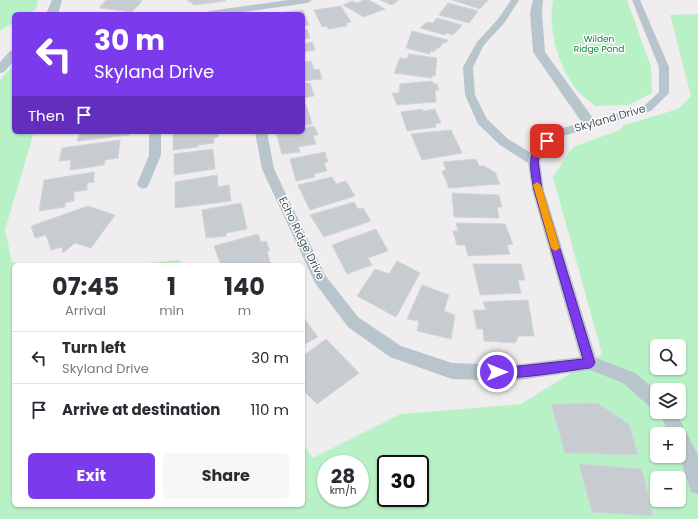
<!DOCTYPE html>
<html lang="en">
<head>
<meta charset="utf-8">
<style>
  :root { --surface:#fff; --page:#f7f7f7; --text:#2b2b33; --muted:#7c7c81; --line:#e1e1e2; --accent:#7c3aed }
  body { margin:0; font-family:Poppins,sans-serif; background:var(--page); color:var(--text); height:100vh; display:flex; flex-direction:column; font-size:15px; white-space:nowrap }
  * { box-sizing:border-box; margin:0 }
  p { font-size:13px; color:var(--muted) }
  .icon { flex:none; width:22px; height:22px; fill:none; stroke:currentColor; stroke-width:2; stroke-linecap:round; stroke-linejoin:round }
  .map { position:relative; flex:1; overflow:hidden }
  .panel { position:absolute; left:12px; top:263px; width:293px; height:244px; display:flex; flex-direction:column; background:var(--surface); border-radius:6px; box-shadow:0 1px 3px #0004 }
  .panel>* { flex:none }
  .top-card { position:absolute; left:12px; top:12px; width:293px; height:122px; border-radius:6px; box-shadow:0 1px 3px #0004; background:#7c3aed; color:#fff; overflow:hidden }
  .buttons { position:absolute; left:650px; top:339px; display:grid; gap:8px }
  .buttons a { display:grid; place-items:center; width:36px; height:36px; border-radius:6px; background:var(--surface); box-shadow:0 1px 3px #0004; font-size:20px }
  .speed { position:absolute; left:317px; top:455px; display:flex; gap:8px; font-size:20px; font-weight:700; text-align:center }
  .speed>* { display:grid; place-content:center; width:52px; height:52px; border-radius:50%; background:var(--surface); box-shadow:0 1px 3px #0004; line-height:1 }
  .speed small { font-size:10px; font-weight:400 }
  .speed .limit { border:2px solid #111; border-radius:6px; background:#fff; color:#111 }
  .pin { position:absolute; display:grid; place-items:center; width:34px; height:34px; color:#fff; margin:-17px; border-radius:8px; box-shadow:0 2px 6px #0006 }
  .me { position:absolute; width:44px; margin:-22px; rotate:90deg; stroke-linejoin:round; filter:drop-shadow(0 0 3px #0008) }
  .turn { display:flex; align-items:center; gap:14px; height:84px; padding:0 16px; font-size:18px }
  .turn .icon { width:52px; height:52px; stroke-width:2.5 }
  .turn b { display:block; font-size:28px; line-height:34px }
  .then { display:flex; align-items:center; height:38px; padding:0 16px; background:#0003; gap:8px; font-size:15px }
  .eta { display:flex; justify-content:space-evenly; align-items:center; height:68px; text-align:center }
  .eta b { font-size:24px; font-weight:700; line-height:28px }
  .primary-button { display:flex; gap:8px; margin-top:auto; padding:8px 16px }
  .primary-button a { flex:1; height:46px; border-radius:6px; background:var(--accent); color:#fff; font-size:16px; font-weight:700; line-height:46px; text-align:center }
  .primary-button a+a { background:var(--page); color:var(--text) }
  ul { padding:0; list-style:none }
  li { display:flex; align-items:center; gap:12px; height:52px; padding:0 16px; border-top:1px solid var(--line) }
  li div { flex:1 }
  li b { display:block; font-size:15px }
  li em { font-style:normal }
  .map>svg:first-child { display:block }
</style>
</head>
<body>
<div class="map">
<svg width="698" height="519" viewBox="0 0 698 519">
  <rect width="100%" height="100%" fill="#f0edee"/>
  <g fill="#b8f1c6" fill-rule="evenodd">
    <polygon points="0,0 38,0 36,9 28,14 14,14 14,22 0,31"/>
    <path d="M553,0h74l24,67 1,26 -24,12 -33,1c-7,-6 -17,-13 -22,-21 -16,-24 -25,-57 -20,-85z"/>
    <path d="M698,14v505h-698v-439l14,-16v68h20l-29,98 7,32 16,3h-14v240h289v-61l10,14 88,-44 120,-10 81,-50 -49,-177 20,-30 47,-17 4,-5 54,-16 13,-13 -21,-81zM657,346h22v22h-22zM657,390h22v22h-22zM657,434h22v22h-22zM326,464h34v34h-34zM386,464h34v34h-34zM657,478h22v22h-22z"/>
    <polygon points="179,260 182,265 130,265"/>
  </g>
  <g fill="#c7ccd1" stroke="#d1d5da">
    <polygon points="106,0 138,0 142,1 132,12 99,8"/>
    <polygon points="188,0 225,0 225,1 193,5 192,2 188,2"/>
    <polygon points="364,0 369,0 385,9 364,17 343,5 352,1 357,3"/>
    <polygon points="380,0 399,0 392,5"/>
    <polygon points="452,0 488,0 480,9"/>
    <polygon points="448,3 478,11 469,23 439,15"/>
    <polygon points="341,6 351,22 346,23 347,26 328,29 327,26 322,27 314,10"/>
    <polygon points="303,10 309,25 303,26 303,14 268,14"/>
    <polygon points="437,18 462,25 453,35 446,33 445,35 420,28 427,22 433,23"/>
    <polygon points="303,28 305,30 307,29 310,38 303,39"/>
    <polygon points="412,31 448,40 446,43 443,43 439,48 437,48 434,52 431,51 430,54 406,48"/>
    <polygon points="312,42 315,50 304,52 305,57 303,57 303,44"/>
    <polygon points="409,54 437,58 435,76 432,76 432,78 394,73 400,58 407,59"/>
    <polygon points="311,61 314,70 319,69 322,79 303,81 303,62"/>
    <polygon points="432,81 434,84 437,84 439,90 435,90 436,102 397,105 392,93 399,93 400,84"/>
    <polygon points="310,83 314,96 303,98 303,84"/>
    <polygon points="306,104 312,124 303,126 303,105"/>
    <polygon points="422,109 423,111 435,109 441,123 435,124 436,127 407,131 401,112"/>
    <polygon points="314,126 318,135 313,135 316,144 298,147 300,152 282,154 276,133 303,132 303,128"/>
    <polygon points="451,130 462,153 422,160 411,134"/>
    <polygon points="80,132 129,132 129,135 77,141"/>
    <polygon points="173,132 218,132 218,137 214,138 214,143 198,145 198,147 173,150"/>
    <polygon points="120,140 118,158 105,160 104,165 70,170 71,160 59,161 62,148"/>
    <polygon points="213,149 215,169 174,175 174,154"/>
    <polygon points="325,152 328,162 324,163 327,171 314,174 315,177 296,181 290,159"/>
    <polygon points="476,159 479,166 484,166 495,172 500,184 449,188 442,171 446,170 443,162"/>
    <polygon points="94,172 94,182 87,183 87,190 74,192 74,201 65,203 65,207 39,211 44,180"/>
    <polygon points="217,175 218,187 229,185 231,201 175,208 175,182"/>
    <polygon points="332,177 336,184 346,181 355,196 310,210 298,185"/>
    <polygon points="452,193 499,195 502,207 497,207 499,218 454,217"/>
    <polygon points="354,202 358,209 363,208 371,221 324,237 310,215"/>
    <polygon points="241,203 247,229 226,233 226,236 206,238 202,210"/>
    <polygon points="88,206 115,215 91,248 75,243 63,253 62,247 51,250 46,235 35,238 31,226"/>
    <polygon points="456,223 505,224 513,244 507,245 510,254 468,256 465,245 457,245 453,231 458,231"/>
    <polygon points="376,229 388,251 368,258 372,265 347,274 332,245"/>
    <polygon points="258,234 261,242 266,241 270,251 267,251 271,265 221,265 214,246"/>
    <polygon points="397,261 420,273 396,317 357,296 375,269 389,274"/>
    <polygon points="473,264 521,264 525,280 518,280 521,293 480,295"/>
    <polygon points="422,285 449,295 444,311 455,315 451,339 417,331 419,321 407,319"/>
    <polygon points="528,300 534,336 519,336 515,343 484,341 483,329 477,329 473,310 486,310 483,302"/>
    <polygon points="303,317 318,337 303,345"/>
    <polygon points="326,339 359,373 317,404 303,390 303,356"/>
    <polygon points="597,403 629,424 638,455 565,453 551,404"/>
    <polygon points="579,464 642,469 653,516 592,512"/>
  </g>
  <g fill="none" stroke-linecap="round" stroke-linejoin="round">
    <g fill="#b8c5cc" fill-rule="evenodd">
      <polygon points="289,0 312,0 308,3 228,14 204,14 209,11"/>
      <polygon points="511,0 519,0 505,22 484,45 473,67 475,95 487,119 508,139 531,153 535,145 551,131 643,107 659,92 659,67 632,0 640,0 669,67 669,93 651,111 559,137 544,150 540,161 544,190 596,358 635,373 657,391 657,410 651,408 623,383 590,370 512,381 452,379 390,357 348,327 315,283 262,169 255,132 267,132 274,169 325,275 358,317 401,346 452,363 512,365 580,357 532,190 528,163 500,145 478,124 465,95 463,67 477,42 499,18"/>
      <polygon points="149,132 161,132 161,155 149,184 147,187 143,189 139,187 137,184 149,155"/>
      <polygon points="659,412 676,412 698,455 698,494 691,492 679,454 679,434 669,434"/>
    </g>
    <g fill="#b8c5cc" fill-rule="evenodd">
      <polygon points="52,0 62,0 58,14 46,14"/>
      <polygon points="533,0 543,0 542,13 545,52 595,121 597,124 595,127 590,129 585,127 533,52 530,13"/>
      <polygon points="14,50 14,61 4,72 0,73 0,62 10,51"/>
    </g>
  </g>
  <path fill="#7c3aed" stroke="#51269a" d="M547,138l4,3 -9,8 -4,12 4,29 53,173 -2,3 -3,2c-21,2 -80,14 -97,8l-1,-4 1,-3 90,-10 -49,-169c-3,-18 -10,-44 13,-52z"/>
  <polygon fill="#f59e0b" points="537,182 541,185 560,248 555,251 551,248 533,185"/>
  <g text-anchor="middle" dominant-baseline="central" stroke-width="3" stroke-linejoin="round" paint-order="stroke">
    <g font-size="9" fill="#118239" stroke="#fff">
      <text x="599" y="39">Wilden<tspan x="599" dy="10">Ridge Pond</tspan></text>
    </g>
    <g font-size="11" fill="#45545c" stroke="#fff">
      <text transform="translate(610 118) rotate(-16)">Skyland Drive</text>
      <text transform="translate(302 238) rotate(64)">Echo Ridge Drive</text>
    </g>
  </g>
</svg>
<div class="buttons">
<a><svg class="icon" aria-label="search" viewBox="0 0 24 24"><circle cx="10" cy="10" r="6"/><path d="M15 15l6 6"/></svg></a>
<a><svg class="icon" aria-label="layers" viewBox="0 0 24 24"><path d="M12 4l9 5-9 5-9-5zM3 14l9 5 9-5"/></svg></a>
<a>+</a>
<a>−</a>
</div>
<div class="speed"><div>28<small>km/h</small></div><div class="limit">30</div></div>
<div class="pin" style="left:547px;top:141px;background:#d93025"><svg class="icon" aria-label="arrive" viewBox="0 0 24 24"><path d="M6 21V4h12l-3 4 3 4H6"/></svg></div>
<svg class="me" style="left:497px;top:372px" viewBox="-20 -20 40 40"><circle r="17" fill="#7c3aed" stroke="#fff" stroke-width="3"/><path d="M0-11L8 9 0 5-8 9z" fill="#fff"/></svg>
<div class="top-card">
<div class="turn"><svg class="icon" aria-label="left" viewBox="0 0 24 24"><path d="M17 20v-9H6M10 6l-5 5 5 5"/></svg><div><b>30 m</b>Skyland Drive</div></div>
<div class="then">Then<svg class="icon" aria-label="arrive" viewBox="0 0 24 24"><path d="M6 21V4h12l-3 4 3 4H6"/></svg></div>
</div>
<section class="panel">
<div class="eta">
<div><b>07:45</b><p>Arrival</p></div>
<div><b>1</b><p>min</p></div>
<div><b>140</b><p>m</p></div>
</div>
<ul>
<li><svg class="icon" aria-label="left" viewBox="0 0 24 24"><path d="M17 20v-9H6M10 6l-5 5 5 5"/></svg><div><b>Turn left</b><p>Skyland Drive</p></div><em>30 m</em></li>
<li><svg class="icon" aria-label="arrive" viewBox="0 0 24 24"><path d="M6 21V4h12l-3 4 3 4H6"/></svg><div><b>Arrive at destination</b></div><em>110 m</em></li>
</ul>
<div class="primary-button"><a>Exit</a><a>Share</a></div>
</section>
</div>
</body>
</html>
